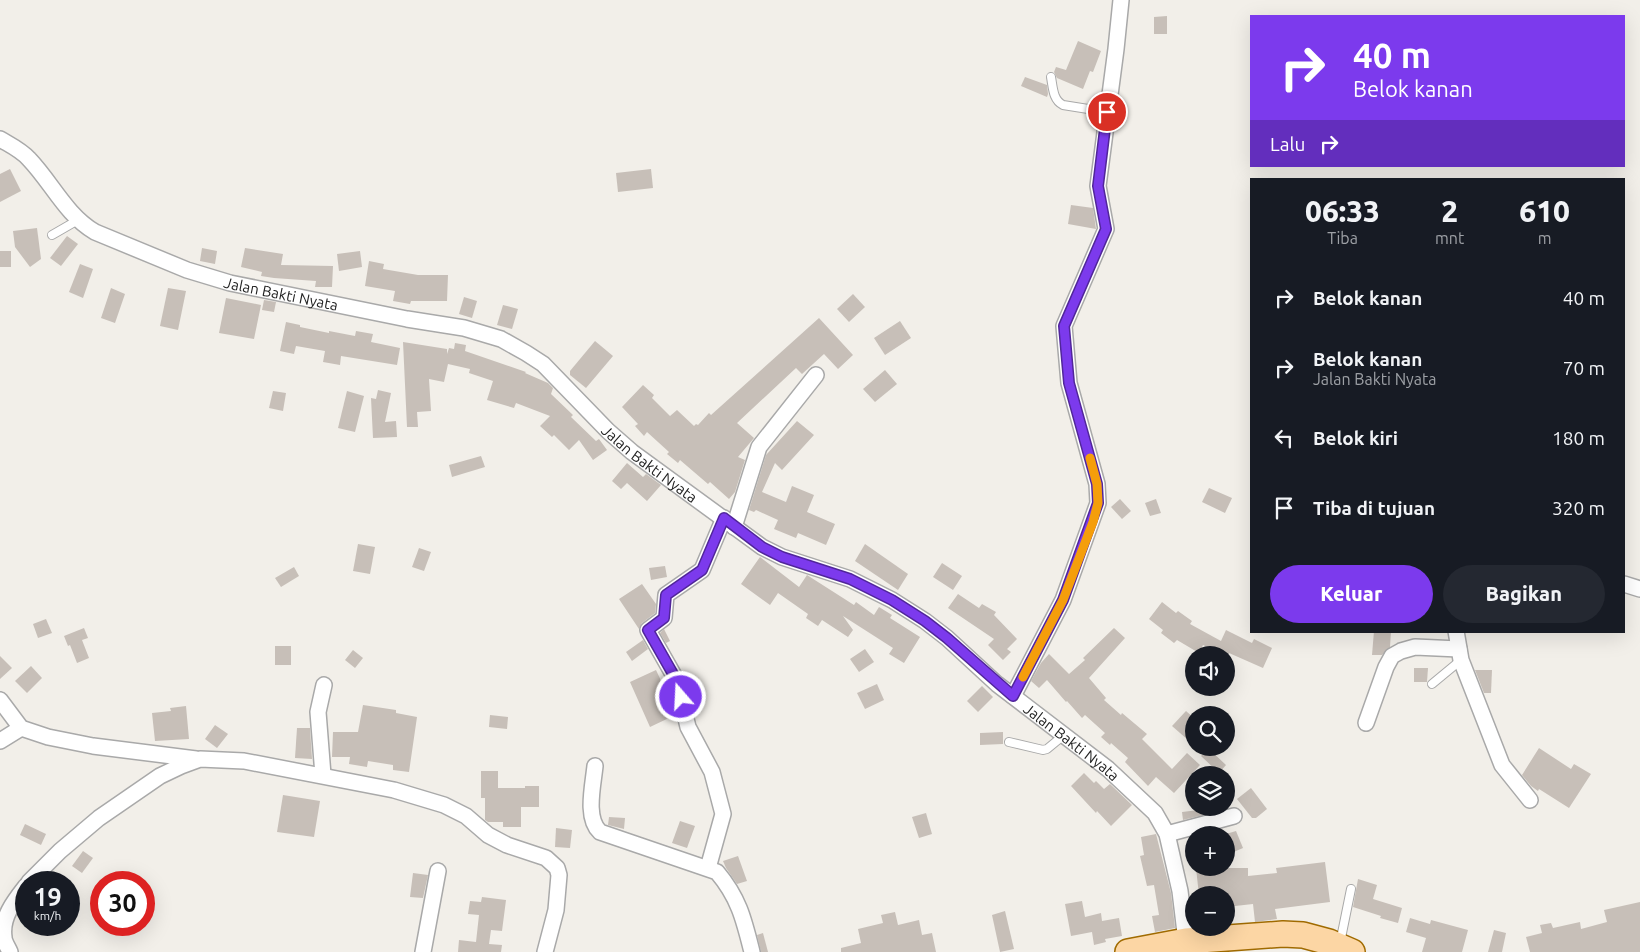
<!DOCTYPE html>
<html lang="id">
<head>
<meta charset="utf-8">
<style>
  :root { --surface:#171b24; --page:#242831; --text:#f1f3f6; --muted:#9ea1a6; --accent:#7c3aed }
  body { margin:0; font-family:Ubuntu,sans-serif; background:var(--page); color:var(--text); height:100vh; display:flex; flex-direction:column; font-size:19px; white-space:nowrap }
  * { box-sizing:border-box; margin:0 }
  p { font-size:16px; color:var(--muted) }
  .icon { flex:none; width:28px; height:28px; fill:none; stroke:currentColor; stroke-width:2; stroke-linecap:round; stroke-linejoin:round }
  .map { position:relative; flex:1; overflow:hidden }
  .sheet { position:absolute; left:1250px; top:178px; width:375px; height:455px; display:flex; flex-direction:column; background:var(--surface); border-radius:0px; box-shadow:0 5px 20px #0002 }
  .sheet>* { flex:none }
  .banner { position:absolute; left:1250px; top:15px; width:375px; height:152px; border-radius:0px; box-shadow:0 5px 20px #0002; background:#7c3aed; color:#fff; overflow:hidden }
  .controls { position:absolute; left:1185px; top:646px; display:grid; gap:10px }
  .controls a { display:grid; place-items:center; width:50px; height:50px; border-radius:50%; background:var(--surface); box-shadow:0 5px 20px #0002; font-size:25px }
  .speed { position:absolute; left:15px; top:871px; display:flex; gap:10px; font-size:25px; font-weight:700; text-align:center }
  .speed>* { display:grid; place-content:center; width:65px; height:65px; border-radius:50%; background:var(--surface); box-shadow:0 5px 20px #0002; line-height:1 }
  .speed small { font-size:12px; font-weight:400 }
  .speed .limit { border:8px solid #d22; background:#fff; color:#111 }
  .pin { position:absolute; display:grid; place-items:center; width:42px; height:42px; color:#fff; margin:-21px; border:2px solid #fff; border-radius:50%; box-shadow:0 1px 5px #0007 }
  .me { position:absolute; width:55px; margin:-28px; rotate:341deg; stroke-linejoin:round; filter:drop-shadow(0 0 4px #0008) }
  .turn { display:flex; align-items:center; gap:18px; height:105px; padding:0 20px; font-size:22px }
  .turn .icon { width:65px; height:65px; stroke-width:2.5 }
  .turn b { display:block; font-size:35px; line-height:42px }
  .then { display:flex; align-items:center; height:48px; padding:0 20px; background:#0003; gap:10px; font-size:19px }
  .eta { display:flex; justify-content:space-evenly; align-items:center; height:85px; text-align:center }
  .eta b { font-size:30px; font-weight:800; line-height:35px }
  .action { display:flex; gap:10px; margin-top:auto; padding:10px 20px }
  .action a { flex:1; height:58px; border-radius:30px; background:var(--accent); color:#fff; font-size:20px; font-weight:800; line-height:58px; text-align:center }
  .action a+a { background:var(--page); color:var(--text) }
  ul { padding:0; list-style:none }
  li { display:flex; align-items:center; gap:15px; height:70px; padding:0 20px }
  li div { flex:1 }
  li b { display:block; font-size:19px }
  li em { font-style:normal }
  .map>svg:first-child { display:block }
</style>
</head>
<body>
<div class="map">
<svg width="1640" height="952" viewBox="0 0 1640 952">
  <rect width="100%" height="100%" fill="#f2efe9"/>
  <g fill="#c7bfb8">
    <polygon points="1167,16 1167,34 1154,34 1154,17"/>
    <polygon points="1078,41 1101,51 1093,72 1090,71 1083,89 1057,78 1054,72 1056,67 1066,70"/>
    <polygon points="1025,77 1047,85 1048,94 1047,97 1021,86"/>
    <polygon points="10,169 21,191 0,202 0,174"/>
    <polygon points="651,169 653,188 618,192 616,173"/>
    <polygon points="1071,205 1093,208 1096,229 1068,224"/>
    <polygon points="37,228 41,259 30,267 15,247 13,231"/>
    <polygon points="67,236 78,244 61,266 50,258"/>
    <polygon points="202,248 217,251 215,264 200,261"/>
    <polygon points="245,248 283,254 281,265 333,266 332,287 315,287 316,281 274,278 261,276 262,272 241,267"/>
    <rect x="0" y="251" width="11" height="16"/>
    <polygon points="360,251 362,267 339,271 337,254"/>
    <polygon points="369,261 384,264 383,269 418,275 448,275 447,301 411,301 410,304 393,301 395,291 365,286"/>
    <polygon points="80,264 93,269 83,298 69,292"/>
    <polygon points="111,288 125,294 115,323 101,318"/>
    <polygon points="168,288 186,291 178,330 160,326"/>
    <polygon points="853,294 865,307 849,322 837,309"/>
    <polygon points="464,297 477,301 472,318 459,314"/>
    <polygon points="226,298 261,305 254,339 219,333"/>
    <polygon points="264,300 276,302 274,312 262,310"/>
    <polygon points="503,305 518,309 512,329 497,325"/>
    <polygon points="819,318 853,355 838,369 824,354 802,374 796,368 737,423 754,438 738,457 745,460 735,492 729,499 710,482 708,484 680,460 678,463 667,454 669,452 647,432 644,436 635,426 638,424 622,407 643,385 654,395 652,398 670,416 677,410 694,426 696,424 698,425 709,413 711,415"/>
    <polygon points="900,321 911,338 885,355 874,338"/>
    <polygon points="286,322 300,325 300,327 329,333 329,331 355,336 356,331 373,334 371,342 400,348 397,365 341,356 340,365 323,362 325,351 296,346 294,354 280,351"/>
    <polygon points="595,341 613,356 586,388 570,375 570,371"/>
    <polygon points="403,342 447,349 447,354 449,348 454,349 455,343 466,345 465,351 526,372 525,373 548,383 553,388 551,394 573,415 571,417 596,441 599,439 607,450 593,460 579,440 569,450 554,435 552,437 540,426 550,416 516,403 514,408 487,400 493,381 469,373 470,369 448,364 444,382 429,379 431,411 417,412 418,427 407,427"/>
    <polygon points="885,370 897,384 875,402 863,389"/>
    <polygon points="378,390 391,393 385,422 396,421 397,437 373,438 371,398 376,399"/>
    <polygon points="273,391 286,393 283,411 269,408"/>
    <polygon points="347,391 364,396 355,432 338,428"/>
    <polygon points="797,421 814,435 782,470 775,463 762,492 786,502 792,486 814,495 807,512 835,524 826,545 798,533 796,538 774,529 778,520 756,510 754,512 749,510 766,455"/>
    <polygon points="481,456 485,467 452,477 449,465"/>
    <polygon points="627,463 643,477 646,474 661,485 647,501 627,483 621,489 612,481"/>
    <polygon points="1209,488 1232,498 1225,513 1202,502"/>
    <polygon points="1120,499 1131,511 1122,519 1111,507"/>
    <polygon points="1156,499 1161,513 1150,516 1145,503"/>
    <polygon points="358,544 375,547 370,574 353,571"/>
    <polygon points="865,544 908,574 898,590 855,561"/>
    <polygon points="419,548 431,552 424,571 412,567"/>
    <polygon points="760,557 799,587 807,575 854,605 856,602 874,615 879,607 892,615 890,618 920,637 904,663 889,654 893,648 843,616 853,630 848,637 822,620 818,626 806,618 808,614 778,593 770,605 741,584"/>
    <polygon points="942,563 962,576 953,590 933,577"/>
    <polygon points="665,566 667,577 651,580 649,568"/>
    <polygon points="294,567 299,576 281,587 275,578"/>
    <polygon points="642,584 656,604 655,613 642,623 639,629 619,599"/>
    <polygon points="958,594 979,608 982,604 996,612 994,615 1017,639 1007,649 1011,652 1003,660 988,645 994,639 948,608"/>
    <polygon points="1162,602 1176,613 1178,611 1192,621 1190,624 1221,641 1226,630 1252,643 1254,639 1272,648 1263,668 1229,653 1227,656 1203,645 1199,653 1177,640 1174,643 1161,633 1163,630 1149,619"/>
    <polygon points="46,619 52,633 38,638 33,624"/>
    <polygon points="84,628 88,638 82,640 89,658 77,663 70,645 68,646 64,636"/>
    <polygon points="1114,628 1125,638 1089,678 1106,698 1104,700 1121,715 1122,713 1147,734 1142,739 1172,769 1187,753 1200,765 1174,793 1156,777 1148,786 1125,762 1128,758 1111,743 1110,745 1101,737 1105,733 1085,715 1082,718 1067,701 1066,702 1047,680 1039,688 1031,681 1041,663 1049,654 1069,674 1085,660 1083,658"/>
    <polygon points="664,629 670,641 666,643 660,633"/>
    <polygon points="1374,631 1391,631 1390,647 1382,655 1372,655"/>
    <polygon points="643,640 648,649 632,661 626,652"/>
    <rect x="275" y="646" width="16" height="19"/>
    <polygon points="865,649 874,662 859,672 850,659"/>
    <polygon points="353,650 363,658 355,668 345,660"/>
    <polygon points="0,656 12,668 0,679"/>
    <polygon points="31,666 42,678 27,693 15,681"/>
    <polygon points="1414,668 1428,668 1427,682 1414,682"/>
    <polygon points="656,670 664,687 658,690 671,717 650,727 630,682"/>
    <polygon points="1475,670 1492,670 1491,693 1484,693"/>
    <polygon points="877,684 884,700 865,709 857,693"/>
    <polygon points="982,686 993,697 978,712 967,701"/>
    <polygon points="363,705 396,710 396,713 417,717 409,772 393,770 393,765 368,761 367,767 349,764 350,757 332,757 333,732 358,732"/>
    <polygon points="186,706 189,739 155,741 152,713 171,711 170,708"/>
    <polygon points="1186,711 1194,718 1194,734 1188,740 1172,726"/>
    <polygon points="490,715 508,717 507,729 489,727"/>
    <polygon points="215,725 228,734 217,748 205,739"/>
    <polygon points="297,728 310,728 312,759 295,758"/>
    <polygon points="1003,732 1003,744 980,745 980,733"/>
    <polygon points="1198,748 1208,748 1226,765 1219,773 1201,756 1203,754"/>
    <polygon points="1539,748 1571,769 1574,764 1591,774 1569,808 1539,789 1538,791 1531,786 1522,775"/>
    <polygon points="481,771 498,771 498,788 525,788 525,786 539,786 539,807 521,807 521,827 503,827 503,822 488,822 485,820 485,798 481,798"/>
    <polygon points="1084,773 1094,783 1096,781 1104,789 1110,784 1132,805 1111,826 1097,811 1096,813 1071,786"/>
    <polygon points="1251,788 1267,809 1256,818 1252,818 1237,799"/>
    <polygon points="283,795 320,801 314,837 277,832"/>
    <polygon points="1207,809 1207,814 1183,820 1182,812"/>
    <polygon points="926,813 932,834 919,838 912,817"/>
    <polygon points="609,817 625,818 624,829 608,825"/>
    <polygon points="680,821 695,826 687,848 672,843"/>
    <polygon points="25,824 46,834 41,845 20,835"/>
    <polygon points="556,828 572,830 570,848 555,847"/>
    <polygon points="1236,831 1243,848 1229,854 1226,848 1226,834"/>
    <polygon points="1156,834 1171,893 1175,928 1155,932 1152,916 1159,915 1154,885 1147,886 1140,856 1144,855 1141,837"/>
    <polygon points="83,851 93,858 82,873 72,866"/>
    <polygon points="738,856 747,881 737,884 726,868 723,861"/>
    <polygon points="1325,862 1330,902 1275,909 1277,919 1255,922 1253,904 1226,907 1226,895 1199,895 1196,868 1248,868 1248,876 1277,873 1276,868"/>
    <polygon points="413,873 428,875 423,898 410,897"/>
    <polygon points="1358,879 1377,885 1373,899 1402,908 1398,923 1380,918 1381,916 1353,907"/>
    <polygon points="482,897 506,900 502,931 491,930 489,944 502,945 501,952 458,952 459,940 476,942 479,915 468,914 470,901 481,902"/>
    <polygon points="1082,901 1085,917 1101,913 1102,921 1119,918 1122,936 1105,939 1106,942 1094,945 1092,932 1071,936 1065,904"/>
    <polygon points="1640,902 1640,952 1530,952 1526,937 1542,933 1540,925 1551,923 1553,928 1580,922 1581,929 1607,922 1604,910"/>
    <polygon points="1005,911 1014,949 1000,952 992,915"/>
    <polygon points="895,912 898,925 919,920 922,935 932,933 936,952 841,952 841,948 861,943 858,929 883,923 881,915"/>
    <polygon points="1410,918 1430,924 1431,920 1468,930 1462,952 1422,952 1426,938 1406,932"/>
    <polygon points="1494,930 1506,933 1502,952 1488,952"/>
    <polygon points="763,933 768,952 761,952 757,935"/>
  </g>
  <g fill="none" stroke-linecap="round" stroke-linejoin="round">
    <defs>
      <g id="lane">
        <path d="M1051,77c2,11 2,23 12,28l44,7"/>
        <polyline points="52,235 78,220"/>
        <polyline points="1432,684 1461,660"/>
        <polyline points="1009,742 1043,750 1047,749 1064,735"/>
        <polyline points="1340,943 1351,889"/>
      </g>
      <g id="street">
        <path id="s1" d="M0,139c10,6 21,11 29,20 23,24 37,56 66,73l92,38 43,13 177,36 57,9 37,11 25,14 17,11 65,67 24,21 130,95 20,10 68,22 42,21 33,21 22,17 50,46 111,85 31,29 16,15 12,21 13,57 6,50"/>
        <polyline points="734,527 759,447 816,375"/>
        <polyline points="1624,584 1640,589"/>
        <polyline points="1456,631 1461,660 1502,765 1530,800"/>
        <polyline points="1013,696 1063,600 1098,503 1097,484 1069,383 1064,326 1106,229 1098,186 1116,49 1121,0"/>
        <polyline points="0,700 21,728 48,737 93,746 196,759"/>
        <polyline points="1366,723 1386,667 1392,656 1401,651 1415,647 1459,649"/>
        <polyline points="0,741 21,728"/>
        <path d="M595,766c-2,20 -10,52 5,66l117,40c22,26 27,48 35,80"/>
        <polyline points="323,775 318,712 324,685"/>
        <polyline points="1167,834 1234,816"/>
        <polyline points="708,868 723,814 712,772 688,727 677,681 648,630 664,618 666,595 702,570 724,518"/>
        <polyline points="29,882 60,851 99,818 160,776 181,766 200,759 244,761 394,790 444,805 466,816 488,835 507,845 546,858 557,868 559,875 556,910 545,952"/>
        <path d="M10,952c-2,-5 -6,-10 -6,-15 -3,-20 11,-37 22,-51"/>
        <polyline points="423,952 438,871"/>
      </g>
      <polyline id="primary" points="1128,952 1186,941 1283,934 1303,935 1329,942 1352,952"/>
    </defs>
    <use href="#lane" stroke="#a9a9a9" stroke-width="10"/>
    <use href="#street" stroke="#a9a9a9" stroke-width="18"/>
    <use href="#primary" stroke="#a06b00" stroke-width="28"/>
    <use href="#lane" stroke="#fff" stroke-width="8"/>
    <use href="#street" stroke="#fff" stroke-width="15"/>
    <use href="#primary" stroke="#fcd6a4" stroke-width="25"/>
  </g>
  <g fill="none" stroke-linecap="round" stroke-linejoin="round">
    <defs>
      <polyline id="route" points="681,697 677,681 648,630 664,618 666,595 702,570 724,518 762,547 782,557 850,579 892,600 925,621 947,638 1013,696 1063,600 1098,503 1097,484 1069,383 1064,326 1106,229 1098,186 1107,112"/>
    </defs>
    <use href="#route" stroke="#51269a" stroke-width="12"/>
    <use href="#route" stroke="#7c3aed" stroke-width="9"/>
    <polyline stroke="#f59e0b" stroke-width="9" points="1023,677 1063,600 1093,522 1098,503 1097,484 1090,458"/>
  </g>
  <g text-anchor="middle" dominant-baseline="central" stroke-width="5" stroke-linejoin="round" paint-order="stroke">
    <g font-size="15" fill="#222" stroke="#fff">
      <text stroke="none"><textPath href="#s1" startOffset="331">Jalan Bakti Nyata</textPath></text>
      <text stroke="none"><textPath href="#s1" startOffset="751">Jalan Bakti Nyata</textPath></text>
      <text stroke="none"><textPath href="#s1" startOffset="1261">Jalan Bakti Nyata</textPath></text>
    </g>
  </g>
</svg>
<div class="controls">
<a><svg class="icon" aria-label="sound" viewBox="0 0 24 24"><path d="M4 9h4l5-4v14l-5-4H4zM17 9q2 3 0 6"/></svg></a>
<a><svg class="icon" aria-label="search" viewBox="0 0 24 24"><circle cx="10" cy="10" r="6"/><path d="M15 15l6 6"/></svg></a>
<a><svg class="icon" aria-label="layers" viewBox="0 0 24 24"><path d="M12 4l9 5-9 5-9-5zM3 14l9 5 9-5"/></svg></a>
<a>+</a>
<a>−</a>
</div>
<div class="speed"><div>19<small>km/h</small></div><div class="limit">30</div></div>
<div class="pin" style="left:1107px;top:112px;background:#d93025"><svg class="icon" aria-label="arrive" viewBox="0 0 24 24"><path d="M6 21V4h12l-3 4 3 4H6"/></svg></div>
<svg class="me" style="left:681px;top:697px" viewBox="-20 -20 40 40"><circle r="17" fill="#7c3aed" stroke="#fff" stroke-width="3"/><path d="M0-11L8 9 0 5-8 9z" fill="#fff"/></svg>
<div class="banner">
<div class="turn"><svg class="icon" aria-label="right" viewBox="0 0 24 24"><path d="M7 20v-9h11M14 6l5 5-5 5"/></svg><div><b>40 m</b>Belok kanan</div></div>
<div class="then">Lalu<svg class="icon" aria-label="right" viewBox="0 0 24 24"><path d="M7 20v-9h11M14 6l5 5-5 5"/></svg></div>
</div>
<section class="sheet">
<div class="eta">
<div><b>06:33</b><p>Tiba</p></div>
<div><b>2</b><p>mnt</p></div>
<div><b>610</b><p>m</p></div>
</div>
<ul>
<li><svg class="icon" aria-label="right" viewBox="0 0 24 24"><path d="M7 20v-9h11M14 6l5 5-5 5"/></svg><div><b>Belok kanan</b></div><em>40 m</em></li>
<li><svg class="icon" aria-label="right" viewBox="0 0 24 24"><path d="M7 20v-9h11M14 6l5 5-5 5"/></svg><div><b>Belok kanan</b><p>Jalan Bakti Nyata</p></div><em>70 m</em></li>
<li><svg class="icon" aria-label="left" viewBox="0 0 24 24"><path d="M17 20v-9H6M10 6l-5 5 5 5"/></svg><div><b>Belok kiri</b></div><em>180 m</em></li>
<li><svg class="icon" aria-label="arrive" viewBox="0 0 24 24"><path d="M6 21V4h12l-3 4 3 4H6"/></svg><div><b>Tiba di tujuan</b></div><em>320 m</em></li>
</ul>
<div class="action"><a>Keluar</a><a>Bagikan</a></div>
</section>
</div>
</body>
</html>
